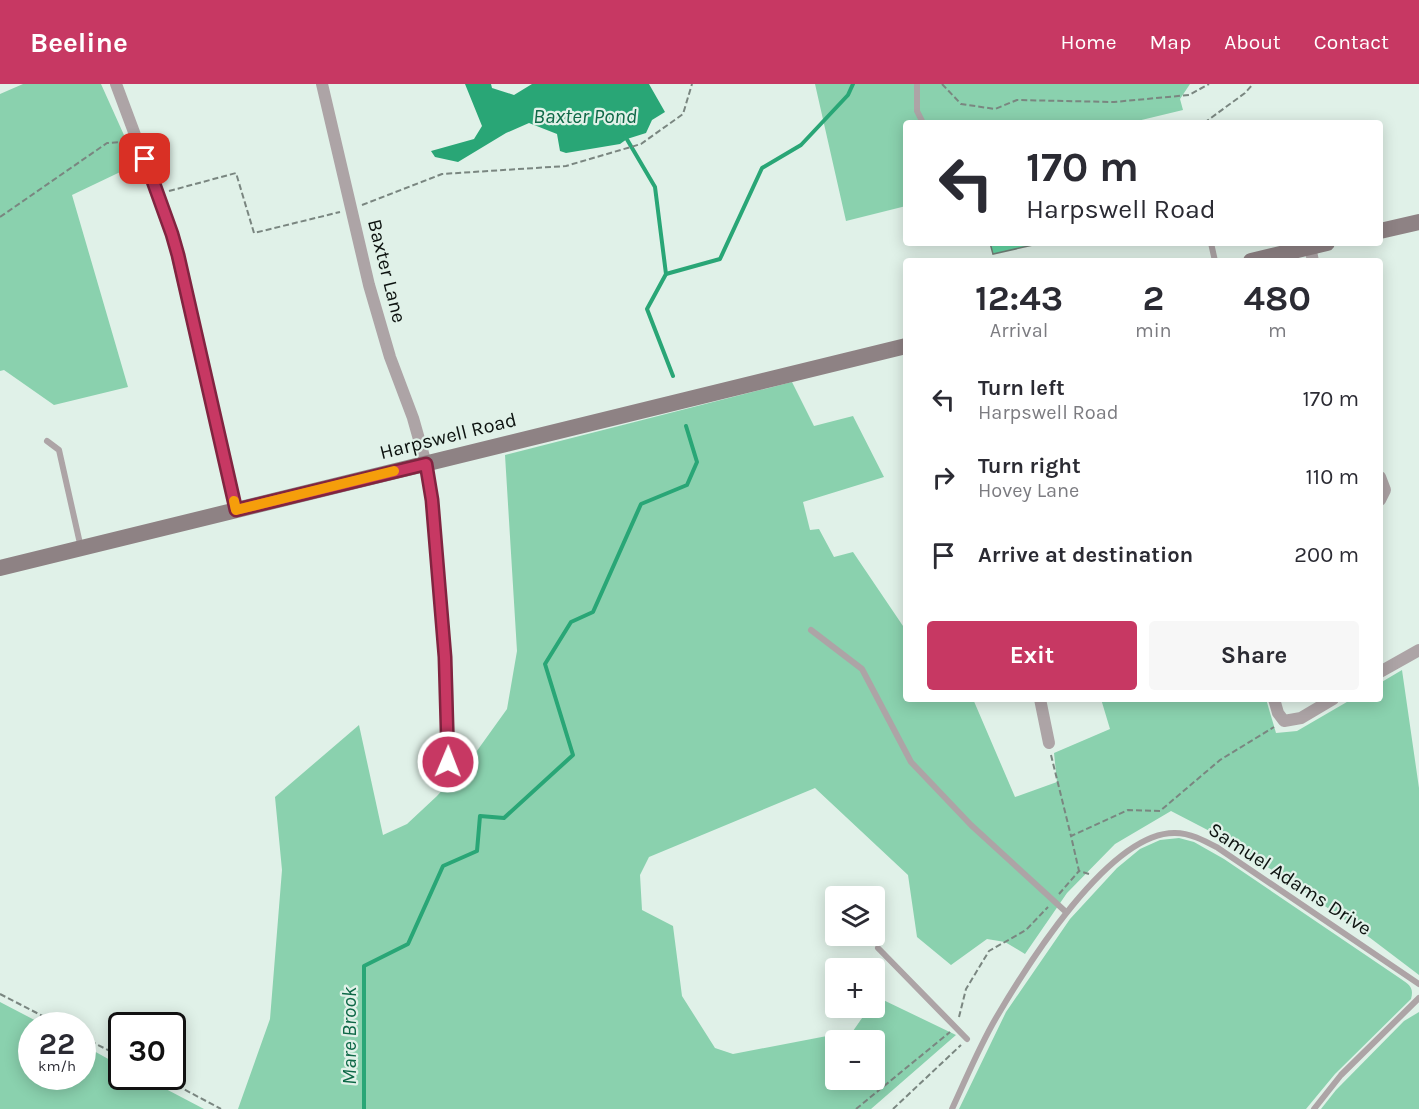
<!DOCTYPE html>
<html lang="en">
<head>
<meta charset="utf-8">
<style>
  :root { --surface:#fff; --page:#f7f7f7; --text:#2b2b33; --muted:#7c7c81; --accent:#c73863 }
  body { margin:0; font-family:Karla,sans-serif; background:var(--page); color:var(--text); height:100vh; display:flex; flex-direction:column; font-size:22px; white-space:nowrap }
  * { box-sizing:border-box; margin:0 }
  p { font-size:20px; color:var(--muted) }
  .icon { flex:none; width:33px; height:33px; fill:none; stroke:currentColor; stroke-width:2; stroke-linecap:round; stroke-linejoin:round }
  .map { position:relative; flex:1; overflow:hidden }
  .details { position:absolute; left:903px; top:174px; width:480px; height:444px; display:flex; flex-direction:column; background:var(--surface); border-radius:6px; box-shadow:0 3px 15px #0003 }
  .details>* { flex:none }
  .guide { position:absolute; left:903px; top:36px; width:480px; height:126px; border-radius:6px; box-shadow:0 3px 15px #0003; background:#fff; color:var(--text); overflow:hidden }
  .fabs { position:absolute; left:825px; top:802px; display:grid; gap:12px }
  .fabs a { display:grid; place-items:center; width:60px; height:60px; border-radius:6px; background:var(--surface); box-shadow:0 3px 15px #0003; font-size:30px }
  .speed { position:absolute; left:18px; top:928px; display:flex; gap:12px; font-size:30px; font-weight:700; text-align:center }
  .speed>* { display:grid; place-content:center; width:78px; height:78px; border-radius:50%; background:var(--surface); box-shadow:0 3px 15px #0003; line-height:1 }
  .speed small { font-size:15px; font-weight:400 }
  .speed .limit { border:3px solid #111; border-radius:9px; background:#fff; color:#111 }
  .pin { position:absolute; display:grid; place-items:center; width:51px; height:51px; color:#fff; margin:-26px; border-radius:12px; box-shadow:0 3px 9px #0006 }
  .me { position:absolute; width:66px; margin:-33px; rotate:1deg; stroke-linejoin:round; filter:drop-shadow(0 0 4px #0008) }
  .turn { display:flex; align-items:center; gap:21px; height:126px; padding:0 24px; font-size:27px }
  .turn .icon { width:78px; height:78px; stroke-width:2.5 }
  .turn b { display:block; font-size:42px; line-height:51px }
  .eta { display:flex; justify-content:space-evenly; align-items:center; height:102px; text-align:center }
  .eta b { font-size:36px; font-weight:700; line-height:42px }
  .cta { display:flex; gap:12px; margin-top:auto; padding:12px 24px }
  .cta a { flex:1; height:69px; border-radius:6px; background:var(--accent); color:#fff; font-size:24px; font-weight:700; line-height:69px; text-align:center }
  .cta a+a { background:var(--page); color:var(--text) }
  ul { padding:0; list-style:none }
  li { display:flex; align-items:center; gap:18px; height:78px; padding:0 24px }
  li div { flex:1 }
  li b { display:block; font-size:22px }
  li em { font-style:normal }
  header { display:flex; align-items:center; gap:36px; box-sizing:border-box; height:84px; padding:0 30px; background:var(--accent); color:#fff }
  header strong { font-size:28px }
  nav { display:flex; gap:33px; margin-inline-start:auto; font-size:21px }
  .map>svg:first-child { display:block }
</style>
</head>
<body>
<header>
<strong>Beeline</strong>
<nav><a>Home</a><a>Map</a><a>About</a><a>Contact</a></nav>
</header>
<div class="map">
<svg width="1419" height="1025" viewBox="0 0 1419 1025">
  <rect width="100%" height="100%" fill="#e0f1e8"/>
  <g fill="#8ad1ae" fill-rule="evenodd">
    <polygon points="23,0 101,0 137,80 72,111 128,303 54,321 4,286 0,287 0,10"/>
    <polygon points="815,0 1190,0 1180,15 1183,26 1129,39 906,39 906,122 846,137"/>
    <path d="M792,298l22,44 39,-10 31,61 -81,25 7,28 9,-1 15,28 19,-5 50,74h3v73h67l42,98 42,-15 -3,-29 56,-24 -9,-30h165l10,34 21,-2 55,-32h28v-16l22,-13 17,118v187l-58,-44 -71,-49 -65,-43 -54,-28 -56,33 -48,49 -42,61 -20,-12 -18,-3 -36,26 -34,-28 -9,-62 -93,-87 -166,69 -9,18 2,35 31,16 9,70 33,52 18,6 120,-23 16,-23h5l1,-8 2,-3 79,38 -85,74h-633l32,-90 12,-149 -7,-73 84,-72 24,110 24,-11 30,-28 37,-41 33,-46 10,-58 -12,-196zM836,957h38v39h-38z"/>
    <path d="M1179,754l15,4 30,17 177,120c9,6 13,9 10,20l-76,75 -29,35h-347l47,-97 64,-93 47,-51 23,-19 20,-9z"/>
    <polygon points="0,918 46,942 32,942 32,993 82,993 83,961 121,982 122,993 143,993 204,1025 0,1025"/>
    <polygon points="1419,928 1419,1025 1321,1025 1336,1006 1404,937"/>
  </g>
  <polygon fill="#29a676" points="465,0 491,0 492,4 514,11 532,0 649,0 665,28 652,36 646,49 627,55 620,60 566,69 560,67 557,50 529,39 506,49 458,78 435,73 431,67 474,55 482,42"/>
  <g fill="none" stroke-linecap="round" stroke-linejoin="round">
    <g stroke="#29a676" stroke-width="4">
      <polyline points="625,52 655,103 666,190"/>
      <polyline points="673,292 647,225 666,190 720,175 762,84 801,61 848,11 853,0"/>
      <polyline points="364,1025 364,882 408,860 443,782 477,767 480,732 504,734 573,671 545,580 571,538 593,528 641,420 687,401 697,378 686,342"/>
    </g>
  </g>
  <polygon fill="#65d8a5" stroke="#73827a" stroke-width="1.5" points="990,159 1042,159 993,170"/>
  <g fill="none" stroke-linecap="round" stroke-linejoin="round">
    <g stroke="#7a8680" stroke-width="2" stroke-dasharray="6 3" stroke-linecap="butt">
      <polyline points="942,0 961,20 995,25 1017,16 1114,18 1189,11 1209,0"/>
      <polyline points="1204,39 1245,9 1253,0"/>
      <polyline points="169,107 236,89 254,149 340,128"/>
      <polyline points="362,121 442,90 566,82 641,60 683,30 692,0"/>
      <polyline points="0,133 107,59 124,58"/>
      <polyline points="1051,671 1071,752"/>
      <polyline points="1089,790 1079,787 1071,752 1128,726 1160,727 1220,676 1274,643"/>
      <polyline points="1059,810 1079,787"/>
      <polyline points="0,910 62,942"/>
      <polyline points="959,933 966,905 989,867 1026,846 1048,823"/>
      <polyline points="82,953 122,973"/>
      <polyline points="161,993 221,1025"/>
      <polyline points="856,1025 950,948"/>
      <polyline points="893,1025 961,961"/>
    </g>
    <g stroke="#ada4a6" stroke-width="6">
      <polyline points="917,0 917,27 923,39"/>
      <polyline points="1211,159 1215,177"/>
      <polyline points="47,357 59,366 81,464"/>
      <polyline points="811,546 862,585 911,678 971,741 1066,828"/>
      <polyline points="878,864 967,955"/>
      <path d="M952,1025c14,-30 27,-62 44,-91 30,-51 113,-186 179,-185 16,0 30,8 43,15l201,136"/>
      <polyline points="1314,1025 1341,991 1419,914"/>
    </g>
    <g stroke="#ada4a6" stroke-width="12">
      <polyline points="116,0 172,150 236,426"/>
      <polyline points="322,0 369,201 390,273 413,334 426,380 432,416 447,594 448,678"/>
      <polyline points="1310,163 1313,177"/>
      <polyline points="1380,393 1385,406 1380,416"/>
      <polyline points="1380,588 1419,566"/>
      <polyline points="1040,615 1049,659"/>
      <polyline points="1274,615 1278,629 1284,637 1301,634 1333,615"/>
    </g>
    <g stroke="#8e8284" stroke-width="16">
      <polyline points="1380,147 1419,138"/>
      <polyline points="1251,177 1327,159"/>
      <polyline points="0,484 906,262"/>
    </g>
  </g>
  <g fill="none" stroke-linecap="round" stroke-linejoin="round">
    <defs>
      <polyline id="route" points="145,75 172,150 178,171 236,426 426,380 432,416 445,573 448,678"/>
    </defs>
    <use href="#route" stroke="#812440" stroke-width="15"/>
    <use href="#route" stroke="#c73863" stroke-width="10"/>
    <polyline stroke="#f59e0b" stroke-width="10" points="234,417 236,426 394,387"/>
  </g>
  <g text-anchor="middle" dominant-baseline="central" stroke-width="4.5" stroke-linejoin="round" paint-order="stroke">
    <g font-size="20" fill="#0c120f" stroke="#e0f1e8">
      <text transform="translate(387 187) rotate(76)">Baxter Lane</text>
      <text transform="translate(448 352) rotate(-14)">Harpswell Road</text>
      <text transform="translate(1290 795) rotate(33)">Samuel Adams Drive</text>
    </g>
    <g font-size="21" font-style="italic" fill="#0e6847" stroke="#e0f1e8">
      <text x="585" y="32">Baxter Pond</text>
      <text transform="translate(349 952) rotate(-90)">Mare Brook</text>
    </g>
  </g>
</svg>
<div class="fabs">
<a><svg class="icon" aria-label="layers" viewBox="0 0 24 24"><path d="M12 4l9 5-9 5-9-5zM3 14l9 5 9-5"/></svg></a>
<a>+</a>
<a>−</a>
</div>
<div class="speed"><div>22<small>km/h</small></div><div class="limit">30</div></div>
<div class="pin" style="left:145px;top:75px;background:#d93025"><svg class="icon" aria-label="arrive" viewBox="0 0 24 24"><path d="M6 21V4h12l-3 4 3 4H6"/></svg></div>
<svg class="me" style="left:448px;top:678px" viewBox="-20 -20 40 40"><circle r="17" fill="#c73863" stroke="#fff" stroke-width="3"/><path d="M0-11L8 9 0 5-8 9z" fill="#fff"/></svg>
<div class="guide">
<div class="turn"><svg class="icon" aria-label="left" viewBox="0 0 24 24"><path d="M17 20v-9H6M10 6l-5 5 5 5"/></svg><div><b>170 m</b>Harpswell Road</div></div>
</div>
<section class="details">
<div class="eta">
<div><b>12:43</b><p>Arrival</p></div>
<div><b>2</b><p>min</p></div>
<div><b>480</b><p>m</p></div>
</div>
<ul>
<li><svg class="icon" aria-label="left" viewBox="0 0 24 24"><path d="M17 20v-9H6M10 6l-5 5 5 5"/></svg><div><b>Turn left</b><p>Harpswell Road</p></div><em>170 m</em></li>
<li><svg class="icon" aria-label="right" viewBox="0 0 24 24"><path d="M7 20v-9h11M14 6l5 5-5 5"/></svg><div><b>Turn right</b><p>Hovey Lane</p></div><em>110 m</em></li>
<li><svg class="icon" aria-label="arrive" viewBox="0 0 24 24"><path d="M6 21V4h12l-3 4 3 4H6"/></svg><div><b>Arrive at destination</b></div><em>200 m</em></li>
</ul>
<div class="cta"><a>Exit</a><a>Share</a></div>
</section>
</div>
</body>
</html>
